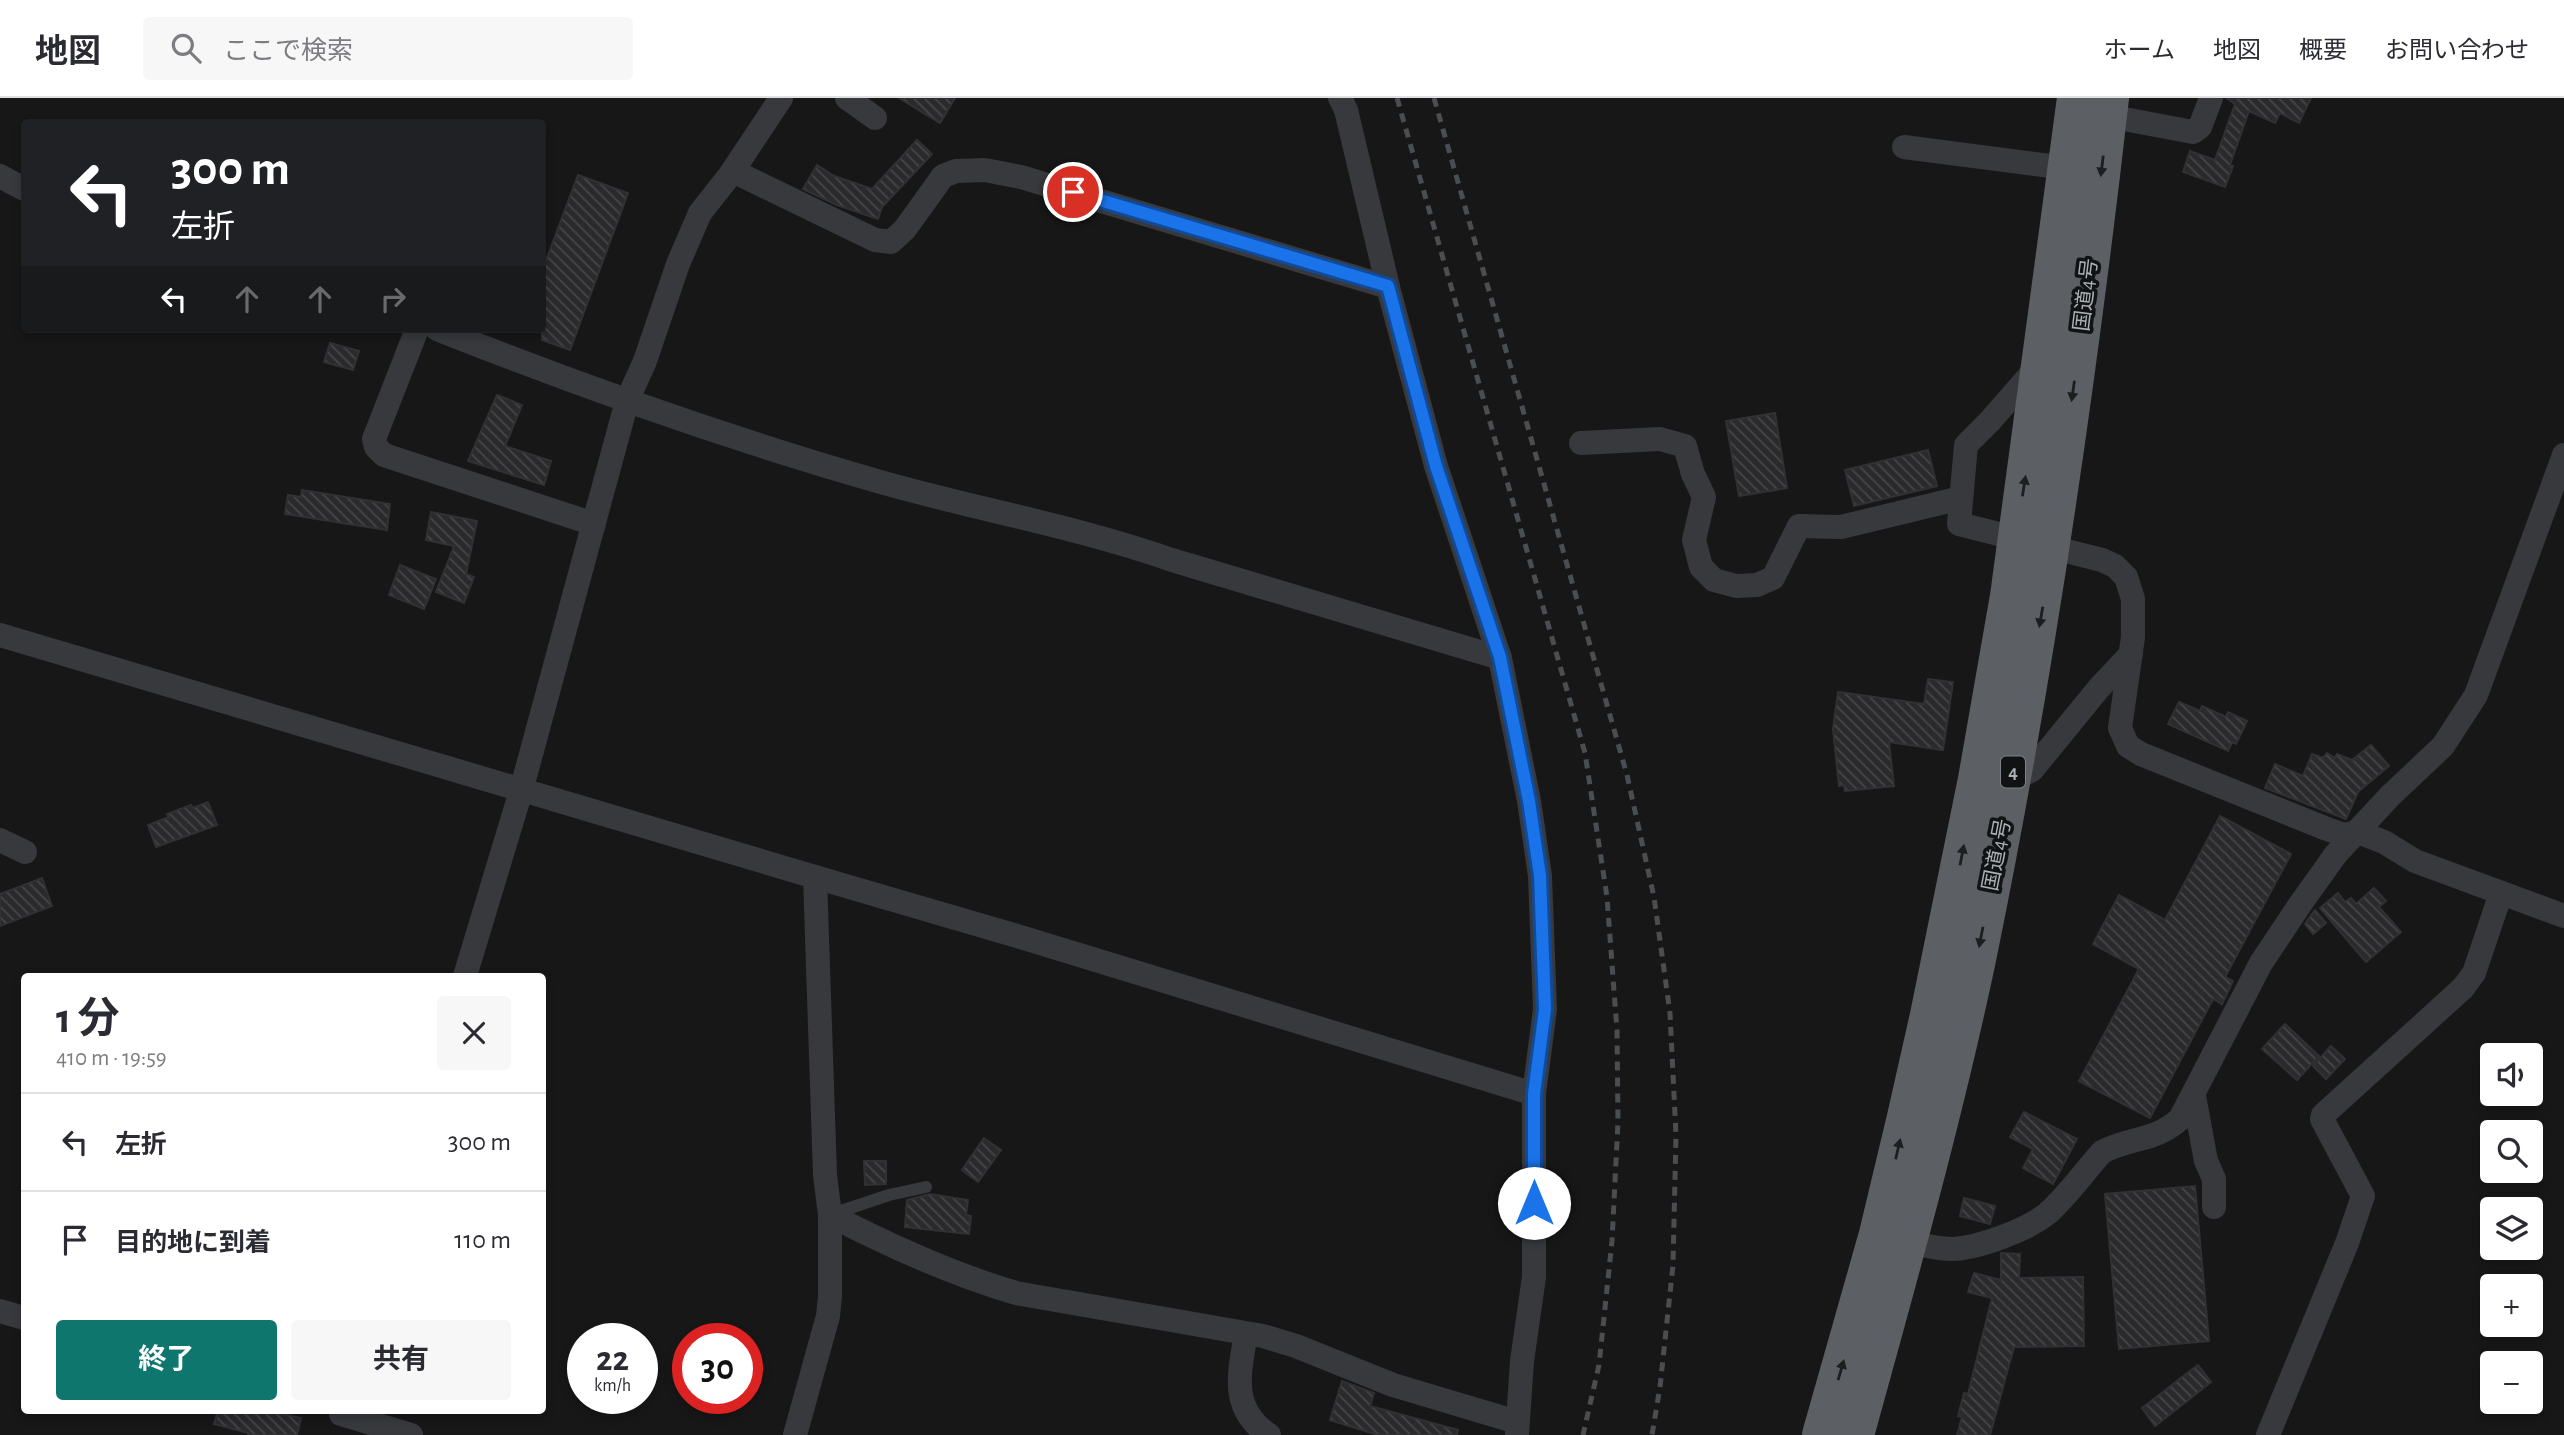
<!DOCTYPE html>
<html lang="ja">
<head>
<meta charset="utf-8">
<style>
  :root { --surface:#fff; --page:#f7f7f7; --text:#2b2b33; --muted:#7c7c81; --line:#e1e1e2; --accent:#0f766e }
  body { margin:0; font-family:"Alegreya Sans","Noto Sans JP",sans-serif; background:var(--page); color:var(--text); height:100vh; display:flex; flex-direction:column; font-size:26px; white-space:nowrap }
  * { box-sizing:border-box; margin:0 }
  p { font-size:23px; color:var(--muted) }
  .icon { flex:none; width:38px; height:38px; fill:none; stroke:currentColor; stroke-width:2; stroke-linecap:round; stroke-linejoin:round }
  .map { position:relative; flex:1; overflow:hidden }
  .panel { position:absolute; left:21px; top:875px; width:525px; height:441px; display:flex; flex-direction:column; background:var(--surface); border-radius:7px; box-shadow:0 4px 10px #0003 }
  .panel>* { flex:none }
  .hud { position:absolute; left:21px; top:21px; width:525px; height:214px; border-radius:7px; box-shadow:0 4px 10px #0003; background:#202124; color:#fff; overflow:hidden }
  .controls { position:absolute; left:2480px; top:945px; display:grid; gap:14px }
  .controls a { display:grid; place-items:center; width:63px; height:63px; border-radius:7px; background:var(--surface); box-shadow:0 4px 10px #0003; font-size:35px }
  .speed { position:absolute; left:567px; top:1225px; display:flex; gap:14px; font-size:35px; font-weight:700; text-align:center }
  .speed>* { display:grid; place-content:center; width:91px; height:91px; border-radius:50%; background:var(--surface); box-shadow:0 4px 10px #0003; line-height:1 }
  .speed small { font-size:18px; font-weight:400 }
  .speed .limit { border:10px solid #d22; background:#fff; color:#111 }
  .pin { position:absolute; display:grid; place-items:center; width:60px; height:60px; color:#fff; margin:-30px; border:4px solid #fff; border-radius:50%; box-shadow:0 2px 7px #0007 }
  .me { position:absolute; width:77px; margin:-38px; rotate:0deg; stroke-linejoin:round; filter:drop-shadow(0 0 5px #0008) }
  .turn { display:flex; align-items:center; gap:24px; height:147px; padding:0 35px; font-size:32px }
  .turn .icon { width:91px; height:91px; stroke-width:2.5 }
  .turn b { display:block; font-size:49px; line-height:60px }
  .lanes { display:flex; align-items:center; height:66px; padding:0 35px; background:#0003; justify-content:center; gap:35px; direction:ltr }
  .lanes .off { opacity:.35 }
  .round { display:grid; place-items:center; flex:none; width:74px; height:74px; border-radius:7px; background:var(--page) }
  .summary { display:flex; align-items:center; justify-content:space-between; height:119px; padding:0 35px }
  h1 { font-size:42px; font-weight:700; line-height:52px }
  .button { display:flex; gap:14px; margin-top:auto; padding:14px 35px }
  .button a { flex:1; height:80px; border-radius:7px; background:var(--accent); color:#fff; font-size:28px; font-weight:700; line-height:80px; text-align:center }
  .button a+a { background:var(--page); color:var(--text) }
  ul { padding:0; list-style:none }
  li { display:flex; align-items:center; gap:21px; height:98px; padding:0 35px; border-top:2px solid var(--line) }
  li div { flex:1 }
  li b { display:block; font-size:26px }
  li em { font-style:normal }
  header { display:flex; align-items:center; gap:42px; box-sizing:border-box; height:98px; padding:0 35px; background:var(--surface); border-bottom:2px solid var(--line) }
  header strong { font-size:33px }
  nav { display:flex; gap:38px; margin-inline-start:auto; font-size:24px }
  .search { width:490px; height:63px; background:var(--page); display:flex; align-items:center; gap:18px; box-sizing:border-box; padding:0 24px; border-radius:7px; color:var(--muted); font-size:26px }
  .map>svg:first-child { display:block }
</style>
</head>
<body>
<header>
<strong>地図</strong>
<div class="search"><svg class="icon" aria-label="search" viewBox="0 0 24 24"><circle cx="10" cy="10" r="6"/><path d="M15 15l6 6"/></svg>ここで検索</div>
<nav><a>ホーム</a><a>地図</a><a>概要</a><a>お問い合わせ</a></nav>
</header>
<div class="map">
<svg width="2564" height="1337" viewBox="0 0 2564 1337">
  <defs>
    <pattern id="building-back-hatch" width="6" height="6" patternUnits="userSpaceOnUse" patternTransform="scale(1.75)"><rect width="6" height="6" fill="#2a2a2c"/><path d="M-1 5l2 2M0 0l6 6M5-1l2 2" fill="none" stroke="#464648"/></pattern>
  </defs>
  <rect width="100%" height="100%" fill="#171718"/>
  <g fill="url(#building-back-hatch)" stroke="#313134" stroke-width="2">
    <polygon points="899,0 955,0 940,25"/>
    <polygon points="2226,0 2311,0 2299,25 2280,15 2275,25 2249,13 2230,67 2233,68 2225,89 2183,74 2190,53 2215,62 2235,6"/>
    <polygon points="917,42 932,56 882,109 878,121 837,107 803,91 817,67 834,78 872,91"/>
    <polygon points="578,77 628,95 570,252 542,242 542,173"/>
    <polygon points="330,245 359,253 353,272 324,264"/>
    <polygon points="497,297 522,307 505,348 551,363 544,387 468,363"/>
    <polygon points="1775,315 1787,390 1739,398 1726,323"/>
    <polygon points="1928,352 1937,388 1854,408 1845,372"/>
    <polygon points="302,392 390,406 387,432 285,416 288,397 301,399"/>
    <polygon points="431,414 477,423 466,476 474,479 464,505 436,494 454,448 426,442"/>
    <polygon points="400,467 436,481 424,511 389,497"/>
    <polygon points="1928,581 1953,584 1943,652 1889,644 1894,688 1845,693 1844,687 1839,688 1833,631 1838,594 1924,606"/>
    <polygon points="2179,604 2200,613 2202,608 2226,619 2228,614 2247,623 2236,646 2232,644 2228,653 2168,626"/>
    <polygon points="2371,647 2389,668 2358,694 2346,721 2265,690 2275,666 2303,678 2312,656 2323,660 2327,655 2335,660 2337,656 2352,662"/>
    <polygon points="208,704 217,727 156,749 148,727 169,719 167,716 191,707 193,710"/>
    <polygon points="2220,718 2291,756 2225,879 2233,883 2222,906 2213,901 2150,1020 2079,983 2139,871 2093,846 2119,797 2165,822"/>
    <polygon points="42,780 52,808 0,828 0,796"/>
    <polygon points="2374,790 2386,803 2379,809 2401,834 2366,864 2320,810 2338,795 2345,804 2351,800 2356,806"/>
    <polygon points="2315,812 2326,825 2313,836 2305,826"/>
    <polygon points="2285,926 2319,958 2297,982 2262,951"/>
    <polygon points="2331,948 2345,961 2326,981 2313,968"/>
    <polygon points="2024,1014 2077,1041 2053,1086 2023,1070 2033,1051 2010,1039"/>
    <polygon points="984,1040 1001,1052 978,1084 962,1072"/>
    <polygon points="864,1063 886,1063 886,1086 865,1087"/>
    <polygon points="2195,1088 2209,1243 2119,1251 2105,1096"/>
    <polygon points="930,1096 968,1102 966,1117 971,1118 969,1136 905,1129 907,1102"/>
    <polygon points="1964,1100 1995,1108 1990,1126 1960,1118"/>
    <polygon points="2001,1155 2020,1156 2019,1180 2083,1179 2084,1248 2014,1249 1990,1337 1957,1337 1962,1319 1958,1318 1964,1295 1968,1296 1992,1200 1968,1194 1974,1175 2001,1182"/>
    <polygon points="2198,1267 2211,1284 2155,1328 2142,1310"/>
    <polygon points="1342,1283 1374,1295 1370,1308 1458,1332 1457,1337 1378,1337 1330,1322"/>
    <polygon points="218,1312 265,1312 301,1320 297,1337 248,1337 249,1335 214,1326"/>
  </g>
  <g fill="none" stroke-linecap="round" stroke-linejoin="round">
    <polyline stroke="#38393d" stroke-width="12" points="832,1116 889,1097 926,1089"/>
    <g stroke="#38393d" stroke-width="24">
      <polyline points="847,0 875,20"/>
      <polyline points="1340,0 1346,12 1388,189"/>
      <polyline points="2108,18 2193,34 2200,29 2211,0"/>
      <polyline points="1904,49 2066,70"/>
      <polyline points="733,73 875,142 891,144 905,131 943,78 956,73 985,72 1021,79 1388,189 1436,368 1500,560"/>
      <polyline points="0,78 24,91"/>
      <polyline points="417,231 374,341 376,349 384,357 594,426"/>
      <path d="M437,231c146,58 296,111 447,154 96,27 194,44 288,77l328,98 29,143 11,75 5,133 -11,85 -507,-155 -212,-62"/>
      <polyline points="2039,267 1990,323 1966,347 1959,426 2102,462 2115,468 2126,479 2133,501 2133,539 2120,630 2128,648 2141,656 2327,731 2344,737 2358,734 2384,744 2415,763 2564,818"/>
      <polyline points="1581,345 1660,341 1685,348 1693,376 1704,399 1694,442 1701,469 1714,482 1736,488 1757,487 1773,480 1799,428 1841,429 1961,400"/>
      <polyline points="0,537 815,779 825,1077 830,1117 830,1198 828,1218 795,1337"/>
      <polyline points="2012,682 2032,672 2099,590 2131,556"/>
      <polyline points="0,742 25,754"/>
      <polyline points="465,878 521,693 627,303 645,263 678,166 700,115 730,77 781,0"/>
      <polyline points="2194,998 2206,1063 2214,1081 2214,1109"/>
      <path d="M830,1117c60,31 121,59 186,78l247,43 33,10 97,39 124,37"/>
      <path d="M1909,1144c14,3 28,7 43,7 27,-1 75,-19 96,-36 20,-18 36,-41 54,-61 29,-15 52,-10 78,-33l81,-156 40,-60 35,-49 54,-58 53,-50 33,-51 88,-240"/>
      <polyline points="0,1213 24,1220"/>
      <path d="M1246,1236c-7,40 -16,75 23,101"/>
      <polyline points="341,1316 411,1337"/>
      <polyline points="1517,1337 1522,1263 1534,1179 1534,996"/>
      <polyline points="2268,1337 2347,1145 2363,1098 2322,1021 2323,1017 2463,890 2474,875 2501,795"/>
    </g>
    <g stroke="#5c6064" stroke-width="38">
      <polyline points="1821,1337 1878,1136 1906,1019 1929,917 1977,681 2009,498 2076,0"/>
      <path d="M1855,1337c43,-156 87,-312 121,-471 59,-286 101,-576 134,-866"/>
    </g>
    <g stroke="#4b4e51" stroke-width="5" stroke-dasharray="9 7" stroke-linecap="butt">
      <polyline points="1397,0 1585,655 1607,799 1617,933 1618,1024 1612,1143 1599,1267 1583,1337"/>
      <polyline points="1434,0 1627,677 1654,799 1670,915 1676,1037 1673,1167 1660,1289 1652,1337"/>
    </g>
  </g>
  <defs><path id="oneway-solid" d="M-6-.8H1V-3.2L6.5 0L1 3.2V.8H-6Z" transform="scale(1.75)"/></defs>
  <g fill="#1c1e1f">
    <use href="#oneway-solid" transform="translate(2102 68) rotate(97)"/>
    <use href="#oneway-solid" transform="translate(2073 293) rotate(98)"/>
    <use href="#oneway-solid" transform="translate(2024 388) rotate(-81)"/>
    <use href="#oneway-solid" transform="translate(2041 519) rotate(100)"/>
    <use href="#oneway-solid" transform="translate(1962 757) rotate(-79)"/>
    <use href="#oneway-solid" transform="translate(1981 839) rotate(101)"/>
    <use href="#oneway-solid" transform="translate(1898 1051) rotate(-77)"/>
    <use href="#oneway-solid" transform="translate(1841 1272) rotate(-74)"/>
  </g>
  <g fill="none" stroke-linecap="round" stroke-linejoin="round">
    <defs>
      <polyline id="route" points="1073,94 1388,188 1436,368 1500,559 1529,703 1540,778 1545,911 1534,996 1534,1105"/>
    </defs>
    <use href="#route" stroke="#114b97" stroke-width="18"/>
    <use href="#route" stroke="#1a73e8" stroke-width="12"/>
  </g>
  <g text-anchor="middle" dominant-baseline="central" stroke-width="7" stroke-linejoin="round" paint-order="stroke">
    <rect fill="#111213" stroke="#7c8185" stroke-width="2" x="2001" y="658.5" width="24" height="31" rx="5"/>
    <g font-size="19" font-weight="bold" fill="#aab0b6">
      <text x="2013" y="674">4</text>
    </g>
    <g font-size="21" fill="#aab0b6" stroke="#111213">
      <text transform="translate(2086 197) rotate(-83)">国道4号</text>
      <text transform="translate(1997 757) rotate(-79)">国道4号</text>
    </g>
  </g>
</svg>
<div class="controls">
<a><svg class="icon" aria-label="sound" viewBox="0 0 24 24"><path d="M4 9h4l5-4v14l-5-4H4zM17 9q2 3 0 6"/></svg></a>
<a><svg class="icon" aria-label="search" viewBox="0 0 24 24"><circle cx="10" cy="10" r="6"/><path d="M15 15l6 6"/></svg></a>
<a><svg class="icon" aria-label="layers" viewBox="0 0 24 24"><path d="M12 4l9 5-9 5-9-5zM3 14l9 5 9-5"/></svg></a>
<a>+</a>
<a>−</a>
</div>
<div class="speed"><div>22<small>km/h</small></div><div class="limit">30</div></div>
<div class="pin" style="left:1073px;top:94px;background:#d93025"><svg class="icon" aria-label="arrive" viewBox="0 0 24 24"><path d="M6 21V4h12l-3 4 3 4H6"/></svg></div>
<svg class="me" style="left:1534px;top:1105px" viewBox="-20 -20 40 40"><circle r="19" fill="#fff"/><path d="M0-13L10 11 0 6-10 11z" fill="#1a73e8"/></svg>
<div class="hud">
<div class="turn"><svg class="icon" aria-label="left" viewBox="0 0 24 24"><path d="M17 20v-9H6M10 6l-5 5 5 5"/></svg><div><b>300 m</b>左折</div></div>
<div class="lanes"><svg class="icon" aria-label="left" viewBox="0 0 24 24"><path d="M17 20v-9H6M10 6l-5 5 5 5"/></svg><svg class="icon off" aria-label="ahead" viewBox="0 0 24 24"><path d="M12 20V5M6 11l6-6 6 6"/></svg><svg class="icon off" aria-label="ahead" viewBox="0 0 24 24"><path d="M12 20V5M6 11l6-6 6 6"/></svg><svg class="icon off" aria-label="right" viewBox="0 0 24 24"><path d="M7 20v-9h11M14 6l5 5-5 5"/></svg></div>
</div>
<section class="panel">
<div class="summary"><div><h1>1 分</h1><p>410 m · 19:59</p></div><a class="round"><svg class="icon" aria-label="close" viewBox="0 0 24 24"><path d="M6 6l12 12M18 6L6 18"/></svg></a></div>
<ul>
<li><svg class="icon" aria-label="left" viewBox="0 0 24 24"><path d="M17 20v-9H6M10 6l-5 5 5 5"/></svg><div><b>左折</b></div><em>300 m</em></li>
<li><svg class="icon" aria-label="arrive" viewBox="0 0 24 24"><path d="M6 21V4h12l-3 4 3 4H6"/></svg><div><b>目的地に到着</b></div><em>110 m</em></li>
</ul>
<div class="button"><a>終了</a><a>共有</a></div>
</section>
</div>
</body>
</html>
